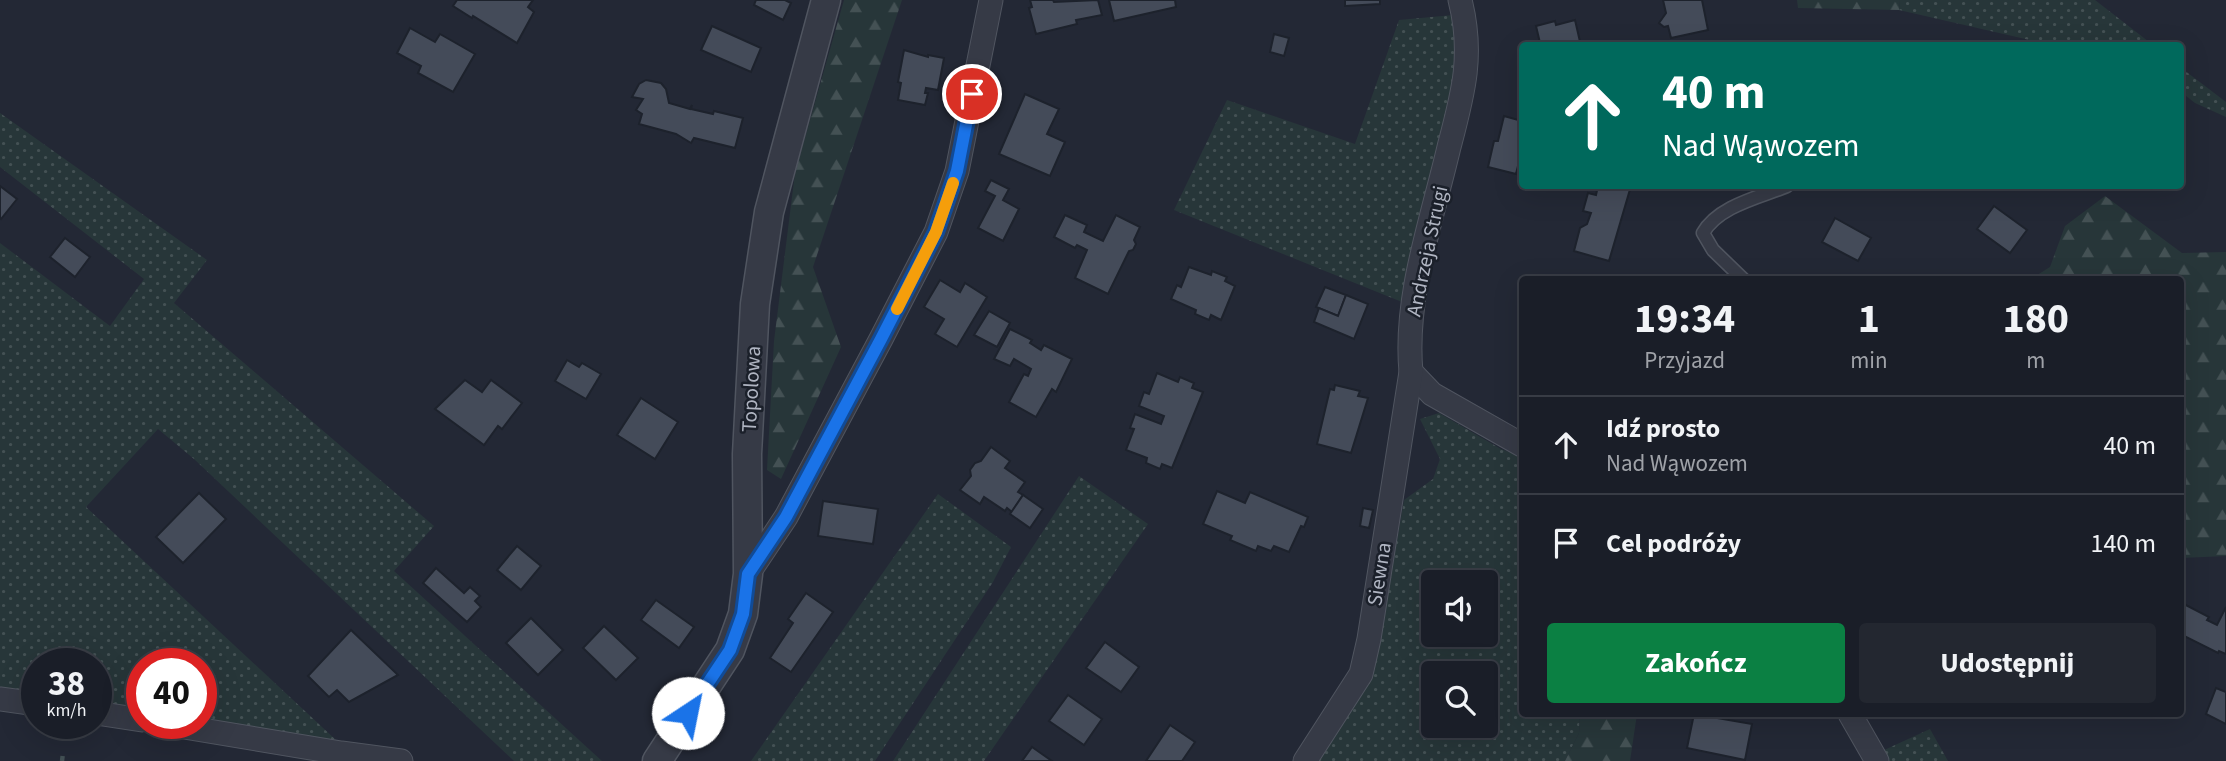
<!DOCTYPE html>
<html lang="pl">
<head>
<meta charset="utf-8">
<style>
  :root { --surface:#1a1e28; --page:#232730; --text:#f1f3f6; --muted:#9fa2a8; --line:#383c45; --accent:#0b8043 }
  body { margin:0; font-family:"Source Sans 3",sans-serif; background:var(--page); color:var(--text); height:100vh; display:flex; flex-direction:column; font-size:26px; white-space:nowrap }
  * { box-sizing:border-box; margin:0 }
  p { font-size:23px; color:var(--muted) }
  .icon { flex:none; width:38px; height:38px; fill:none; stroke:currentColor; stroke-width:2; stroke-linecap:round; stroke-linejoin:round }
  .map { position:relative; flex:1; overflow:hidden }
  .panel { position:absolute; left:1519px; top:276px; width:665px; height:441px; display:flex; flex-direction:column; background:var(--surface); border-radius:7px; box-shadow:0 7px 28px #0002,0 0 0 2px var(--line) }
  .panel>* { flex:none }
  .top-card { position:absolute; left:1519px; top:42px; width:665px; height:147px; border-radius:7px; box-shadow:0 7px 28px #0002,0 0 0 2px var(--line); background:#00695c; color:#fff; overflow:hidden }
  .controls { position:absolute; left:1421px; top:570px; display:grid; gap:14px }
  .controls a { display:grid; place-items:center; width:77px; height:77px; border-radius:7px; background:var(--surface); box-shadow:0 7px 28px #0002,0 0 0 2px var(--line); font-size:35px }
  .speed { position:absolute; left:21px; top:648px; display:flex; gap:14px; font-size:35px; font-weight:700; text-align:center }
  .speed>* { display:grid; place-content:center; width:91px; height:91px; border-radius:50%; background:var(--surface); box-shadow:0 7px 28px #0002,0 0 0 2px var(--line); line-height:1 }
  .speed small { font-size:18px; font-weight:400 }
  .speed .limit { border:10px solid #d22; background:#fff; color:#111 }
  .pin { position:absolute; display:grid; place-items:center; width:60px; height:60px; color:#fff; margin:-30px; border:4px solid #fff; border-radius:50%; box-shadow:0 2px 7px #0007 }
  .me { position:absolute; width:77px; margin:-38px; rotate:34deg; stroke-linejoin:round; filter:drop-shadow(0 0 5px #0008) }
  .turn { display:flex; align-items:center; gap:24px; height:147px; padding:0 28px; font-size:32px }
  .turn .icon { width:91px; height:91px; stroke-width:2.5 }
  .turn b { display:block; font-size:49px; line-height:60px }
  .eta { display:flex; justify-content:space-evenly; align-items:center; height:119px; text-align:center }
  .eta b { font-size:42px; font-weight:700; line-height:49px }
  .primary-button { display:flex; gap:14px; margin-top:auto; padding:14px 28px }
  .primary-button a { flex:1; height:80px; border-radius:7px; background:var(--accent); color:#fff; font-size:28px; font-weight:700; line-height:80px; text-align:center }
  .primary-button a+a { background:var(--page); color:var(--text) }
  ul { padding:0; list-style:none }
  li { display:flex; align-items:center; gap:21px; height:98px; padding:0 28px; border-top:2px solid var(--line) }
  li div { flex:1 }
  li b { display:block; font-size:26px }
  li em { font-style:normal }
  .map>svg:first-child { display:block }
</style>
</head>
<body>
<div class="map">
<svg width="2226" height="761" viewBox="0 0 2226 761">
  <defs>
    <pattern id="grass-dots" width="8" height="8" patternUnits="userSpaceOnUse" patternTransform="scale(1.75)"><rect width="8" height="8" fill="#273639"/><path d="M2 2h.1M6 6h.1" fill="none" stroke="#445154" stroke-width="1.8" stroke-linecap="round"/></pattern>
    <pattern id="forest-firs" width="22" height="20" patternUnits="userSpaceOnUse" patternTransform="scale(1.75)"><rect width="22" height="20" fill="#273639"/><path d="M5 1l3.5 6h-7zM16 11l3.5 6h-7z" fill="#445154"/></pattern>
  </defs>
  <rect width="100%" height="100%" fill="#232835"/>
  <g fill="url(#grass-dots)" fill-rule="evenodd">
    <polygon points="1900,0 2095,0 2153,45 2052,45 1899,10"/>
    <polygon points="1453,15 1456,76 1402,302 1174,210 1227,100 1355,144 1399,20"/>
    <polygon points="2180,67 2226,102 2226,117 2195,103 2181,92"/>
    <polygon points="0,113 207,260 174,303 434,526 394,571 602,761 514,761 194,459 158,429 86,507 336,740 201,720 201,663 142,663 142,711 96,705 96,663 37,663 37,697 0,692 0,243 110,326 144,279 0,167"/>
    <path d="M1439,413l62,36 21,8v257h58l-1,19 -14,28h-248l65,-133 22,-128 29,-21 7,-20 -20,-40zM1433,583h53v52h-53zM1433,674h53v52h-53z"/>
    <polygon points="1079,476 1148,524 984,761 893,761"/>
    <polygon points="938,494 1011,547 993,582 875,761 751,761"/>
    <polygon points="1930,729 1948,761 1889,761 1882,751"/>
  </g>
  <g fill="url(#forest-firs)">
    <polygon points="844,0 902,0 813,267 841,347 781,479 767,470 774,341 795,173"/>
    <polygon points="1797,0 1900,0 1899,10 1798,8"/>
    <polygon points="2105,196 2182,253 2226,252 2226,556 2181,558 2180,280 2029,280 2050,267 2065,226"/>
    <polygon points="1580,714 1637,714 1630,761 1565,761 1579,733"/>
  </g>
  <g fill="#444b59" stroke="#1d222c" stroke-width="2">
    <polygon points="457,0 533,0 528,7 534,12 517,43 473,16 472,18 453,6"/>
    <polygon points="756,0 785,0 791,3 783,20 754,5"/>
    <polygon points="1030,0 1053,0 1054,2 1098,0 1102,15 1076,20 1077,24 1036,34 1029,8 1032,7"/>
    <polygon points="1109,0 1175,0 1176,7 1114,21"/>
    <polygon points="1345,0 1380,0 1380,4 1345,6"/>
    <polygon points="1663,0 1702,0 1708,30 1671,38 1668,26 1664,27 1659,23 1666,13"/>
    <polygon points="1575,20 1581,46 1537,46 1540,43 1536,26 1555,21 1556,25"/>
    <polygon points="712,26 761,48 751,72 701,50"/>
    <polygon points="410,28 435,42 440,34 475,54 453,92 418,73 421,66 397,53"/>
    <polygon points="1274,34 1289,38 1284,56 1270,52"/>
    <polygon points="904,50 928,57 928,55 944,58 938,90 926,88 925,93 928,93 925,105 898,100 901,83 898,82"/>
    <polygon points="646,80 661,83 666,89 669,103 690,109 692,105 691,109 713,114 714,111 743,118 735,148 694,138 691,143 676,134 639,124 642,114 636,110 643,99 632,97 639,84"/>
    <polygon points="1025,94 1059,109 1047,134 1065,142 1050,176 999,154"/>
    <polygon points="1504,116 1522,121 1522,158 1520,158 1516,174 1488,167 1494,141 1498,141"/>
    <polygon points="991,180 1009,189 1003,200 1019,209 1003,241 978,228 995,196 985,191"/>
    <polygon points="0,186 17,199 1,219 0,218"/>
    <polygon points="1598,186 1631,186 1609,261 1574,251 1580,228 1587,224 1591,213 1583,211 1588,193 1596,195"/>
    <polygon points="1994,206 2027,230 2010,253 1977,229"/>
    <polygon points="1065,215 1087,225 1084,232 1103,241 1116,215 1140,227 1134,240 1136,244 1133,250 1129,251 1108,294 1075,278 1087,250 1077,245 1075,248 1054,237"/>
    <polygon points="1835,218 1871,238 1858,261 1822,242"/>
    <polygon points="65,238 90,257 75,277 50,257"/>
    <polygon points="1189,267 1211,275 1212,271 1227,277 1225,281 1235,286 1221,320 1211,315 1209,320 1195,314 1196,310 1171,299 1177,285 1181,287"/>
    <polygon points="940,280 960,292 965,283 987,297 957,347 935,334 944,319 924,307"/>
    <polygon points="1325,287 1346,295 1338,316 1316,307"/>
    <polygon points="1346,295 1368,304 1354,339 1314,322 1319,308 1338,316"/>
    <polygon points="989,311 1010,323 997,347 974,335"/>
    <polygon points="1010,329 1032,340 1030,343 1041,350 1044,345 1072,359 1056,392 1052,389 1036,417 1009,402 1024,374 1028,376 1031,369 1014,359 1010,366 994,359"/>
    <polygon points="567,360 579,367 582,363 601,374 586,399 555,381"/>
    <polygon points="1157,373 1178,382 1180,377 1194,383 1192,388 1203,392 1172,468 1162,464 1160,469 1146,463 1147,458 1126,450 1134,429 1130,428 1135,414 1161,424 1164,416 1139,406 1144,392 1149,394"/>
    <polygon points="465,380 482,392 491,380 522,403 502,429 498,426 484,445 435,409"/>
    <polygon points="1335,385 1360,391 1358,396 1368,398 1351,453 1317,444 1330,389 1334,390"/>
    <polygon points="641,398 678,422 655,459 617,435"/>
    <polygon points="991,447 1010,461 1005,468 1025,482 1018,492 1023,495 1012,512 1007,508 1005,511 984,497 980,504 960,490 971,476 970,470 975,463 981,461"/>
    <polygon points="1217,491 1245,503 1250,492 1308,517 1304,527 1301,526 1289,552 1274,546 1271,551 1258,546 1256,551 1230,540 1232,536 1203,524"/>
    <polygon points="199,493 226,519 183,563 156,537"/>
    <polygon points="1023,495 1043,509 1030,528 1010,514"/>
    <polygon points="823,501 878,509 873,544 818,536"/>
    <polygon points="1363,508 1373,510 1369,528 1360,526"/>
    <polygon points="517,546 541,566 521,590 497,570"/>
    <polygon points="436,568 464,593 470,587 480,596 475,601 481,607 467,622 423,583"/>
    <polygon points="806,593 833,612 791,672 770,658 793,623 788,619"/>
    <polygon points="656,600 694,627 679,648 641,620"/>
    <polygon points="2182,603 2209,617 2207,620 2217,625 2226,607 2226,654 2219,651 2218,653 2180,634"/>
    <polygon points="531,618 563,650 538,675 506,643"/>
    <polygon points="604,626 638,658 616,680 583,648"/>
    <polygon points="351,630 398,675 349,702 337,690 329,697 308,676"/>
    <polygon points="1105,642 1139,667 1121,692 1086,668"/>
    <polygon points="2216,688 2226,692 2226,724 2206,714"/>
    <polygon points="1068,695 1102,719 1084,745 1049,721"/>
    <polygon points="1694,714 1752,724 1745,760 1687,748"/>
    <polygon points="1170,725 1195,742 1182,761 1146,761"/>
    <polygon points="1032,747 1052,761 1022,761"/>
  </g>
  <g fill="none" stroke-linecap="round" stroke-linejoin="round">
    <defs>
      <path id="service" d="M1744,280l-31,-30 -10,-17c15,-27 57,-36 84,-47"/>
      <g id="minor">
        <polyline points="1411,372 1432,394 1522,445"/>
        <polyline points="748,574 786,517 881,339 936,232 957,171 991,0"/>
        <polyline points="0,699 37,704"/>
        <polyline points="96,713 142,720"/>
        <polyline points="1850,714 1877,761"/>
        <polyline points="160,723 341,753 401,761"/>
        <path d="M1305,761l56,-87 8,-35 42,-267c-7,-75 21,-152 38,-225 14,-53 25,-92 11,-147"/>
      </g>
      <polyline id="tertiary" points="657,761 730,650 743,614 748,574 747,454 755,304 769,212 826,0"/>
    </defs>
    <use href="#service" stroke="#505560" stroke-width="15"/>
    <use href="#minor" stroke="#505560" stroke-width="25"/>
    <use href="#tertiary" stroke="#505560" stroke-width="31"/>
    <polyline stroke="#445155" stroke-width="4.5" stroke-dasharray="5 5" stroke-linecap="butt" points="62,761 63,753"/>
    <use href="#service" stroke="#363a46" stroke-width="12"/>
    <use href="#minor" stroke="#363a46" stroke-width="23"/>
    <use href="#tertiary" stroke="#363a46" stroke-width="28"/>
  </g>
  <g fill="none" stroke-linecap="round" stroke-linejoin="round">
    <defs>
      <polyline id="route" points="688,713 730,650 743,614 748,574 786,517 881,339 936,232 957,171 972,94"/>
    </defs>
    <use href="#route" stroke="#114b97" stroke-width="18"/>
    <use href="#route" stroke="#1a73e8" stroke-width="12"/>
    <polyline stroke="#f59e0b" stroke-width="12" points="897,309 936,232 953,183"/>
  </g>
  <g text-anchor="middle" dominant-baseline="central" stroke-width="5" stroke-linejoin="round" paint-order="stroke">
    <g font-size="21" fill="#b0b5c2" stroke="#1b202a">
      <text transform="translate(1427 251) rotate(-78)">Andrzeja Strugi</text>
      <text transform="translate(751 389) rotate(-87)">Topolowa</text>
      <text transform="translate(1379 574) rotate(-81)">Siewna</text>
    </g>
  </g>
</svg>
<div class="controls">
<a><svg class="icon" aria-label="sound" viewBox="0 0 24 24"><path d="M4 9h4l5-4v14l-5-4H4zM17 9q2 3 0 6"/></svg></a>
<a><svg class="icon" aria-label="search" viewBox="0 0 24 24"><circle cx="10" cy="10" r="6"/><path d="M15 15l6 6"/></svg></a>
</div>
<div class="speed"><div>38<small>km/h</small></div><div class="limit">40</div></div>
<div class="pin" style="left:972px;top:94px;background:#d93025"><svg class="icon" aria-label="arrive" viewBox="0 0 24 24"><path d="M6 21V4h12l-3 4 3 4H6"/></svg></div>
<svg class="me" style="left:688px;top:713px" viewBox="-20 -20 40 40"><circle r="19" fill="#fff"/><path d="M0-13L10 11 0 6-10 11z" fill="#1a73e8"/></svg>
<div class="top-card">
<div class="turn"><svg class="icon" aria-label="ahead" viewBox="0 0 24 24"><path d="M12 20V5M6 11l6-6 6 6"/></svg><div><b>40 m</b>Nad Wąwozem</div></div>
</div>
<section class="panel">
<div class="eta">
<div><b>19:34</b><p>Przyjazd</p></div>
<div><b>1</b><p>min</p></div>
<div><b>180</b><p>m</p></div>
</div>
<ul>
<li><svg class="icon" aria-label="ahead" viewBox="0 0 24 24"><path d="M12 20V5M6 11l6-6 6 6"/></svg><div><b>Idź prosto</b><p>Nad Wąwozem</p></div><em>40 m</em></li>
<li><svg class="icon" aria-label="arrive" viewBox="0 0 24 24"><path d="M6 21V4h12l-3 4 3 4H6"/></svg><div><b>Cel podróży</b></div><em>140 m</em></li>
</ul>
<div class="primary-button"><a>Zakończ</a><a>Udostępnij</a></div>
</section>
</div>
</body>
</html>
